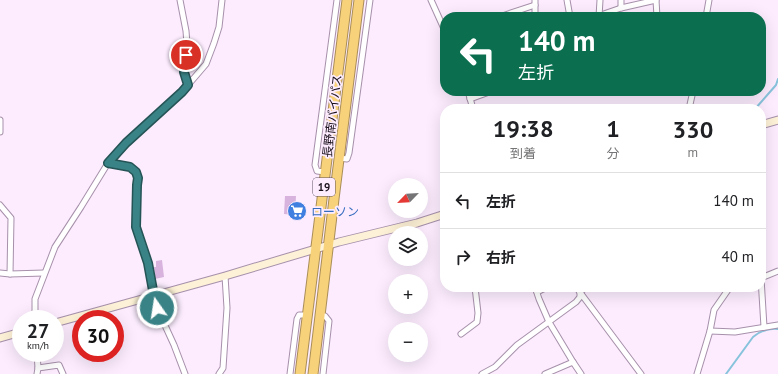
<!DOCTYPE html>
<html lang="ja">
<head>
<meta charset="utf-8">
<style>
  :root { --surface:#fff; --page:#f2f2f2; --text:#202124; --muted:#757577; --line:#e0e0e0 }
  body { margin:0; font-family:"PT Sans","Noto Sans JP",sans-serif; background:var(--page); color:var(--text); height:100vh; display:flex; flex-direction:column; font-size:15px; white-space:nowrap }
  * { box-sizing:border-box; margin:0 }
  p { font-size:13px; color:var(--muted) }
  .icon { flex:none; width:22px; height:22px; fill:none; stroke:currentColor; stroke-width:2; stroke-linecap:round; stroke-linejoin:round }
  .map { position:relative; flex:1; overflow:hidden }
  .sheet { position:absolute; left:440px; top:104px; width:326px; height:188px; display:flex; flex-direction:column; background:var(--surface); border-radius:16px; box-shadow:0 4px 16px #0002 }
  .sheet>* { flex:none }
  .banner { position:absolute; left:440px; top:12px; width:326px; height:84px; border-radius:16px; box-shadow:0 4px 16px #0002; background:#0b6e4f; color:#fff; overflow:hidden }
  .needle { width:26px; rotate:245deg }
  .fabs { position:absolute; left:388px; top:178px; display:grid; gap:8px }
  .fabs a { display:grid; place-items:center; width:40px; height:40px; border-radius:50%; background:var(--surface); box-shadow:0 4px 16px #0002; font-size:20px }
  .speed { position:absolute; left:12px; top:310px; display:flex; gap:8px; font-size:20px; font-weight:700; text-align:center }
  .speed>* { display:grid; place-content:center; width:52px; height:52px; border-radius:50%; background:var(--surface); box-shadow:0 4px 16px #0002; line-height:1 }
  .speed small { font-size:10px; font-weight:400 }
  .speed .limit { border:6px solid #d22; background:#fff; color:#111 }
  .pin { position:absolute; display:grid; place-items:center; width:34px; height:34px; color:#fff; margin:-17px; border:2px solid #fff; border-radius:50%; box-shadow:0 1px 4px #0007 }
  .me { position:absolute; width:44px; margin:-22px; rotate:347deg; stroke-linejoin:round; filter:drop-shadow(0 0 3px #0008) }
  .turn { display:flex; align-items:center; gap:14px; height:84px; padding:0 12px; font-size:18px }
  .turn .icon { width:52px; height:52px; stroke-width:2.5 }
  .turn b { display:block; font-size:28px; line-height:34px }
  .eta { display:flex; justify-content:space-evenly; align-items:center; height:68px; text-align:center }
  .eta b { font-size:24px; font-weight:600; line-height:28px }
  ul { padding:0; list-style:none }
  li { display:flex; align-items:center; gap:12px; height:56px; padding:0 12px; border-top:1px solid var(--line) }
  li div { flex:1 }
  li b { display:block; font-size:15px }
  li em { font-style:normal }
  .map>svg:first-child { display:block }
</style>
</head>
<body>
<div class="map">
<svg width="778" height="374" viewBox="0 0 778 374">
  <rect width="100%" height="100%" fill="#fcecfe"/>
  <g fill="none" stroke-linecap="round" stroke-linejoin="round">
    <g stroke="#88c3dc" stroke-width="2">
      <polyline points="755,109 776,85 778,79"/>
      <path d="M726,374l27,-37c7,-6 15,-9 25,-8"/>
    </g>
  </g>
  <g fill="#d8b3dd">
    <polygon points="285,196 296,196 295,215 284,214"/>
    <polygon points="162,260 164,277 155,279 154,267 156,267 156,261"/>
  </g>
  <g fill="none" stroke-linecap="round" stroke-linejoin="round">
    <defs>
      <g id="street">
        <polyline points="180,0 186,31 187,44 184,72 188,85"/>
        <polyline points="431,0 445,31"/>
        <polyline points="567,0 570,17"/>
        <polyline points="656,0 657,17"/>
        <polyline points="621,8 621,0"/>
        <polyline points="499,17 535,5"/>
        <polyline points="535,17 535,0"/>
        <polyline points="595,17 621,8 656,0"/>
        <polyline points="599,17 600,0"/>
        <polyline points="706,17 709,0"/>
        <polyline points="468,91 473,109"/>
        <polyline points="470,99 492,91"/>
        <polyline points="689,109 693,91"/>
        <polyline points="0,120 0,132"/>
        <polyline points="339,158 347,159 349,153 370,0"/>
        <polyline points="108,163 130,167 136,172 138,178 137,185 136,227 148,263 154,296 157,308 174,345 185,374"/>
        <polyline points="325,172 317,171 315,165 337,0"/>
        <polyline points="0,205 11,218 10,274"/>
        <polyline points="0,273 10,274 44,273"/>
        <polyline points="535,287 539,299 549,322 573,362 581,374"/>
        <polyline points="576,287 641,374"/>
        <polyline points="537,292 547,287"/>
        <polyline points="320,315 325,316 329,321 323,374"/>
        <polyline points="35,319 35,299 55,247 81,207 108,163 126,143 182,92 206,64 214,43 219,27 222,0"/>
        <polyline points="764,327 761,278 778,271"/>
        <polyline points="710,331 735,332 778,325"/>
        <polyline points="461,334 477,322 478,313 475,287"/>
        <polyline points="38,368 59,365 63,374"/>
        <polyline points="37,374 38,368 37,353"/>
        <polyline points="219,374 223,368 227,308 225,276"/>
        <polyline points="290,374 297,319 299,315 308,315"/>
        <polyline points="482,374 495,367 517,345 576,302 580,297 580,292 586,287"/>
        <polyline points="545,374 573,362"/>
        <polyline points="697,374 710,331 714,310 730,287"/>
      </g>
      <g id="secondary">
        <polyline points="761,125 778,120"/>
        <polyline points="55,323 225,276 339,242 417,223 445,214"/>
        <polyline points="0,338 21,332"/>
      </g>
      <g id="highway">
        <polyline points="300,374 347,0"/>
        <polyline points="313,374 334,199 359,0"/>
      </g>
    </defs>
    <use href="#street" stroke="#a790ab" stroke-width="7"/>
    <use href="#secondary" stroke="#a790ab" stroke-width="9"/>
    <use href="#highway" stroke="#aa8e59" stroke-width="11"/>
    <use href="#street" stroke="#fff" stroke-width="5"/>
    <use href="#secondary" stroke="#fdf2d7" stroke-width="7"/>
    <use href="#highway" stroke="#f8d27b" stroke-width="9"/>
  </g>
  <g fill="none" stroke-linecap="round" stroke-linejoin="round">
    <defs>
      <polyline id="route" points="157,308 154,296 148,263 136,227 137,185 138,178 136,172 130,167 108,163 126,143 182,92 188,85 184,72 186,55"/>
    </defs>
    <use href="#route" stroke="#255456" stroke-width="10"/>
    <use href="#route" stroke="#398285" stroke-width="7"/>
  </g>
  <defs>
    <symbol id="supermarket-disc" viewBox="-11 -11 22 22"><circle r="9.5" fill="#3f7fe0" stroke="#fcecfe"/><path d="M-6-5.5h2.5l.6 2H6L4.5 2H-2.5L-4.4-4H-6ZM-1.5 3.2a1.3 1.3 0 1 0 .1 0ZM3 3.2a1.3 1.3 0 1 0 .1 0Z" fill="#fff"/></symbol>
  </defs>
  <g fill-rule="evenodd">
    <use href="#supermarket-disc" x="286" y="200" width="22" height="22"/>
  </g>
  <g text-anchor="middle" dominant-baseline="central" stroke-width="3.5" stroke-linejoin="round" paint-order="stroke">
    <rect fill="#fcecfe" stroke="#5c515e" stroke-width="1" x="313" y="178" width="22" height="18" rx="3"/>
    <g font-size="11" font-weight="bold" fill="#180f19">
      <text x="324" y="187">19</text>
    </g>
    <g font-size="12" fill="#180f19" stroke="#fcecfe">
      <text transform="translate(332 116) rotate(-83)">長野南バイパス</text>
    </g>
    <g font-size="12" fill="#366cbe" stroke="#fcecfe" text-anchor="start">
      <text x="311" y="211">ローソン</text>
    </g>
  </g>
</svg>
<div class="fabs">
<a><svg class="needle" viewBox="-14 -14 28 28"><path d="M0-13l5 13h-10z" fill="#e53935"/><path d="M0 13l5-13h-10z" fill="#757577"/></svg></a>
<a><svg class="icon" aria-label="layers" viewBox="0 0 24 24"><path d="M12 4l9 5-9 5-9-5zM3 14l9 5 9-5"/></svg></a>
<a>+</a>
<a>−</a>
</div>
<div class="speed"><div>27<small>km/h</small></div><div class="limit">30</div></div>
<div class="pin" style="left:186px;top:55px;background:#d93025"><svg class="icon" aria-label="arrive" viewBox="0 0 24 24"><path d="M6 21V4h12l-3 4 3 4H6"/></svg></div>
<svg class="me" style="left:157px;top:308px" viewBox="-20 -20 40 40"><circle r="17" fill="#398285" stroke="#fff" stroke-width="3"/><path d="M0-11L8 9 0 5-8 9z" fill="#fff"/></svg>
<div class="banner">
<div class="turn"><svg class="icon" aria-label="left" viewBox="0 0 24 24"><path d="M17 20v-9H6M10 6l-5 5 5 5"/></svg><div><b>140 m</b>左折</div></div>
</div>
<section class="sheet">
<div class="eta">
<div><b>19:38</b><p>到着</p></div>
<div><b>1</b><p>分</p></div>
<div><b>330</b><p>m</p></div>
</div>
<ul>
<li><svg class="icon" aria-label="left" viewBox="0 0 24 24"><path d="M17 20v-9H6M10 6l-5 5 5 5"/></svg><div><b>左折</b></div><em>140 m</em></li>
<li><svg class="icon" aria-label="right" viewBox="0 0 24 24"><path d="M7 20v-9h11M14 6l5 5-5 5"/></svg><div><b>右折</b></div><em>40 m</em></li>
</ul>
</section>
</div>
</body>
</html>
